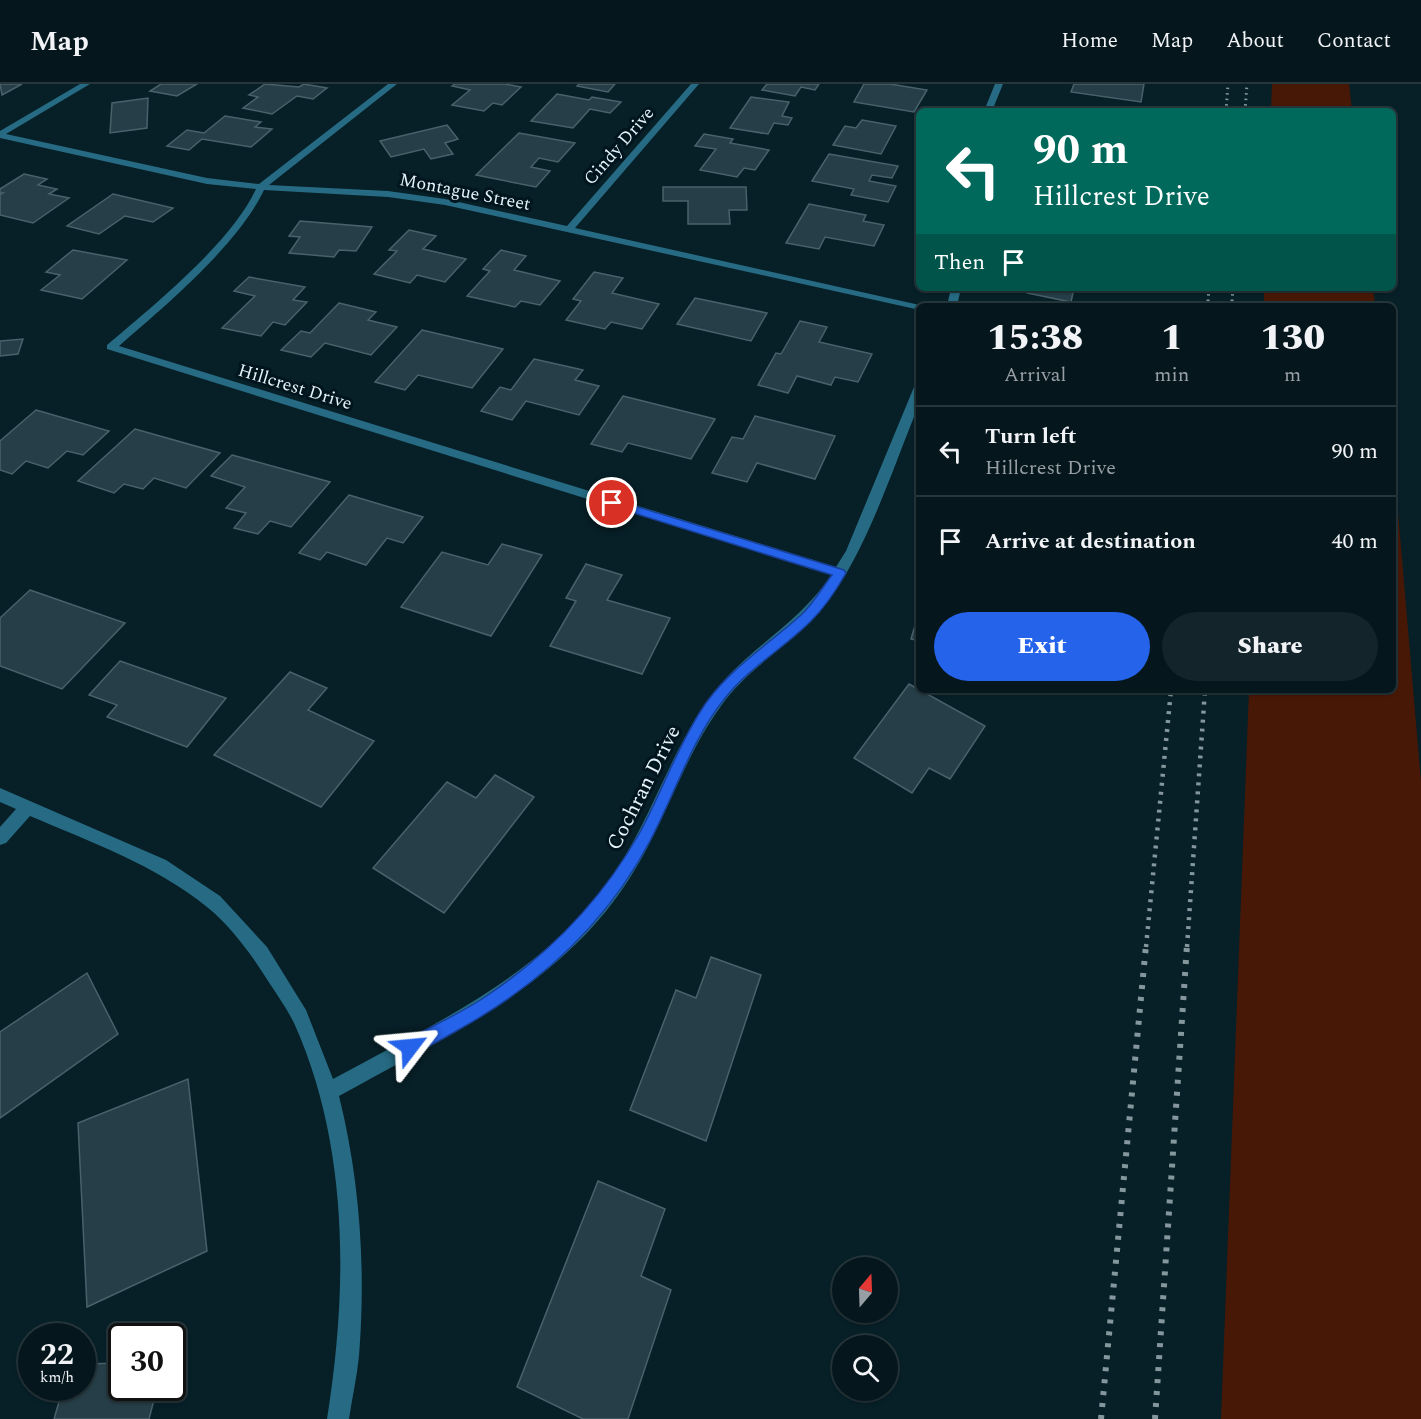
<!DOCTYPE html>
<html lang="en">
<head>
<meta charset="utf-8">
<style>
  :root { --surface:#05171d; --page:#13242a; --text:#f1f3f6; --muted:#979fa4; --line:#26363b; --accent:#2563eb }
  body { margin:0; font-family:Spectral,serif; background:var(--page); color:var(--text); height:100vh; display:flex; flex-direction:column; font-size:22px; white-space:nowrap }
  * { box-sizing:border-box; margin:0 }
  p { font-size:20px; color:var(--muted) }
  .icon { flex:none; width:33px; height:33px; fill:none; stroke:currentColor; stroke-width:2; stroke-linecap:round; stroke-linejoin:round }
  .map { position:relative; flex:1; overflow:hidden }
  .panel { position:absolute; left:916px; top:219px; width:480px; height:390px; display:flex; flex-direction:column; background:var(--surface); border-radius:9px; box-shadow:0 2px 4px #0004,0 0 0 2px var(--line) }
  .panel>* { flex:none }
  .hud { position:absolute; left:916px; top:24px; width:480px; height:183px; border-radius:9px; box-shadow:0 2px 4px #0004,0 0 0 2px var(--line); background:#00695c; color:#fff; overflow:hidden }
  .needle { width:39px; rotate:19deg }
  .buttons { position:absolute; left:832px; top:1173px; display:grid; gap:12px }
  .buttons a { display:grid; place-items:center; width:66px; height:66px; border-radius:50%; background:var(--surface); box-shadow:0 2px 4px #0004,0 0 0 2px var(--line); font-size:30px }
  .speed { position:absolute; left:18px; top:1239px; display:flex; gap:12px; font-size:30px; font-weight:700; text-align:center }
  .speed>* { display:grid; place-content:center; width:78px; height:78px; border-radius:50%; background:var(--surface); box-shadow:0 2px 4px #0004,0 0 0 2px var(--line); line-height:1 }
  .speed small { font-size:15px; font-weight:400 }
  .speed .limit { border:3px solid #111; border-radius:9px; background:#fff; color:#111 }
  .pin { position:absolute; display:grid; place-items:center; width:51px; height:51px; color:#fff; margin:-26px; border:3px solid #fff; border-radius:50%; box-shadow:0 2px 6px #0007 }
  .me { position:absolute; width:66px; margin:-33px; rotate:61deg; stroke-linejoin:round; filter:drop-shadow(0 0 4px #0008) }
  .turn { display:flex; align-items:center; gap:21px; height:126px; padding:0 18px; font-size:27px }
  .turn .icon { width:78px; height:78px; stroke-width:2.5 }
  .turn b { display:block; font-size:42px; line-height:51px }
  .then { display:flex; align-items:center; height:57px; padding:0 18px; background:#0003; gap:12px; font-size:22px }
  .eta { display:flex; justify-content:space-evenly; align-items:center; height:102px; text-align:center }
  .eta b { font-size:36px; font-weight:800; line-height:42px }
  .action { display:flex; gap:12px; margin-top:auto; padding:12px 18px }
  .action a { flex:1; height:69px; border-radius:36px; background:var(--accent); color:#fff; font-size:24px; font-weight:800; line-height:69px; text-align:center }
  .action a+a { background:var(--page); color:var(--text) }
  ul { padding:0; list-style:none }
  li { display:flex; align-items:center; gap:18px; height:90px; padding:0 18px; border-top:2px solid var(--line) }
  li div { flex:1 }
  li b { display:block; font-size:22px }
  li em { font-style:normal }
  header { display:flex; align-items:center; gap:36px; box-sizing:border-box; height:84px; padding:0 30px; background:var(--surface); border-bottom:2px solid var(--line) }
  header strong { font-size:28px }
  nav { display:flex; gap:33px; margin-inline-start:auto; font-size:21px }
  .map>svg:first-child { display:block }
</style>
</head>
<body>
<header>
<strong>Map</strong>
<nav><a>Home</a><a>Map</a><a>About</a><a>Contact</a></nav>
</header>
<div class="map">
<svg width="1421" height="1335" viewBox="0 0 1421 1335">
  <rect width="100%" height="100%" fill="#071f27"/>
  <g fill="#481807">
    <polygon points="1272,0 1349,0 1352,27 1271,27"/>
    <polygon points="1264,204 1373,204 1375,222 1264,222"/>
    <polygon points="1394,381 1421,698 1421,1335 1221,1335 1249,606 1394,606"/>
  </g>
  <g fill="#263e47" stroke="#49616b" stroke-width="1.5">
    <polygon points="0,0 22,0 2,11"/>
    <polygon points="161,0 197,0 177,12 150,7"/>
    <polygon points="265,0 299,3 304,0 327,4 313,15 297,12 272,30 243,24 258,13 249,11"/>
    <polygon points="455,0 505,0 521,3 502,21 493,19 484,27 452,21 470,6 452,2"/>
    <polygon points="579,0 615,0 608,8 577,2"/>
    <polygon points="767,0 819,0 815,6 801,3 795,12 762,6"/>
    <polygon points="864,0 890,0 927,6 914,28 854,18"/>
    <polygon points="1074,0 1144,0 1141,18 1071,8"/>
    <polygon points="557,10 589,16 592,13 621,18 610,29 590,25 573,44 531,37"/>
    <polygon points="751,13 789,18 782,32 792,34 788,41 774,39 768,50 730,44"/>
    <polygon points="148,14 147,44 110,49 112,19"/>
    <polygon points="225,32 261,38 255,43 272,45 251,63 202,55 189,66 167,62 187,46 204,49"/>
    <polygon points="862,36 896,42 881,70 833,61 845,42 856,44"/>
    <polygon points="447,41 458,55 445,59 453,70 431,75 424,65 391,73 380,57"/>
    <polygon points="519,49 575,59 558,78 539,74 531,83 550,87 536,103 476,91"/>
    <polygon points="704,50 733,55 730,59 769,66 755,86 744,84 737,93 700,86 716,65 695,62"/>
    <polygon points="829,70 898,82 892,94 872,91 869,97 896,102 888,118 851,111 854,105 812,97"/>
    <polygon points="24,90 47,95 38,101 57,105 49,110 69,114 33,139 0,131 0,111 3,109 0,109 0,105"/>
    <polygon points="663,103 746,103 747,126 729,126 730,140 688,140 688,117 663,117"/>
    <polygon points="113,110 173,124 153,138 125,132 99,150 67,142"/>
    <polygon points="809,120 866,131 863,137 884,141 874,162 825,153 819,165 786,159"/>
    <polygon points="300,137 372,143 356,167 339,166 334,173 289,169 300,153 289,152"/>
    <polygon points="409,146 436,152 423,165 466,175 445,198 417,191 410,199 374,190 397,167 389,166"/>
    <polygon points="73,166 127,176 82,215 41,206 60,191 46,188"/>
    <polygon points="501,166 526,172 514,186 560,197 540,221 521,217 515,223 467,212 490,187 483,185"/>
    <polygon points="594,188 623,194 612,209 659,220 642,245 611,238 605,245 566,236 581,217 573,215"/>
    <polygon points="249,193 305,203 293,216 307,218 285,241 273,238 261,252 222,244 255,212 234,207"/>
    <polygon points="1028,204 1074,204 1071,218 1027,209"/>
    <polygon points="695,214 767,229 751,257 677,240"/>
    <polygon points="339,219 376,228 368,236 397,243 371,271 325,259 311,273 281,266 301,247 310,249"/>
    <polygon points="800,237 827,243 819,258 872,270 858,298 835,293 831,301 797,292 788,309 758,301 776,269 781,270"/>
    <polygon points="422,246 503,265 472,304 418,291 405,306 375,298"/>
    <polygon points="23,255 18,270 0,272 0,257"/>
    <polygon points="534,275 583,286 575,296 599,302 579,331 526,317 512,336 481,327 500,303 511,306"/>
    <polygon points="623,312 715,335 691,375 628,359 622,368 591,360"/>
    <polygon points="36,326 109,347 83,371 67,367 48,384 26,377 12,390 0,386 0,357"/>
    <polygon points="755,332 835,352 815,395 757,379 747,398 712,389 732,353 743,355"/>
    <polygon points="135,345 220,369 186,404 154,394 143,405 124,400 114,409 78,397"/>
    <polygon points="232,371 330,398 291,443 270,437 258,450 234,444 246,429 226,424 245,403 211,392"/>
    <polygon points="349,411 423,433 403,459 387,454 366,481 327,468 320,476 299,469"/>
    <polygon points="502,460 542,471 491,552 401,523 442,468 488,481"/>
    <polygon points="586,480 622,491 607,516 670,534 642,590 550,562 576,517 566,514"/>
    <polygon points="30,506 125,539 62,605 0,582 0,534"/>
    <polygon points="920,525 920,557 911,555"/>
    <polygon points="120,577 226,614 187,663 107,633 117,621 89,611"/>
    <polygon points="290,588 327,604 308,626 374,657 321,723 214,671"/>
    <polygon points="909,600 985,642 950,695 929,684 912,709 854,674"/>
    <polygon points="495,691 534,713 444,829 373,784 447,698 476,714"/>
    <polygon points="711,873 761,891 706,1057 630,1026 676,906 696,914"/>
    <polygon points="87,889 118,950 0,1034 0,948"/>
    <polygon points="188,995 207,1167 87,1223 78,1039"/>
    <polygon points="598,1097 665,1125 641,1192 671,1206 628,1335 583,1335 517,1303"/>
    <polygon points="122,1279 122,1304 157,1304 149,1335 54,1335 63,1304 82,1304 82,1280"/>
  </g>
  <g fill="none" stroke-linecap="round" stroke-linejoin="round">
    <g fill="#266b83" fill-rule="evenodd">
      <path d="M80,0h10l-84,50 201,44 52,6 129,-100h9l-128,101 119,6 57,8 122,27 124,-142h8l-124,144 349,78h-4v4l-475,-105 -57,-8 -124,-7c-26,55 -99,116 -145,156l717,221 10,-16 68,-164 6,-3v18c-27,65 -54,153 -98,207 -30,36 -74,58 -101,97 -38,52 -55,115 -90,170 -68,109 -184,160 -292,220 21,84 27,173 20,260 -2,21 -7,42 -10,63h-22c21,-131 22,-274 -33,-396 -7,-14 -16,-27 -24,-39 -16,-26 -39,-58 -63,-77 -52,-42 -116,-65 -177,-91l-24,27 -6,2v-18l16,-18 -16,-7v-14l166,72 54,36 47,51 39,63 27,69c106,-58 220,-108 287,-215 36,-56 54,-122 96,-174 35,-44 84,-67 115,-115l-724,-226v-4c46,-39 124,-102 149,-156l-49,-5 -207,-46v-7z"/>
      <polygon points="995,0 1003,0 992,27 984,27"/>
      <polygon points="951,204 961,204 957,222 947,222"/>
    </g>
    <g stroke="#84979d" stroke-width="3" stroke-dasharray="1.5 4" stroke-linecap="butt">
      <polyline points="1226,27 1228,0"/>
      <polyline points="1245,27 1247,0"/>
      <polyline points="1208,217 1209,204"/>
      <polyline points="1232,217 1233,204"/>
    </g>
    <g stroke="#84979d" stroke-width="4" stroke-dasharray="2 4.5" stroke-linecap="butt">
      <polyline points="1207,222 1208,216"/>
      <polyline points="1232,222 1232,216"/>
    </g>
    <g stroke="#84979d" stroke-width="4.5" stroke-dasharray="3 6" stroke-linecap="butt">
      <polyline points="1146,863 1171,606"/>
      <polyline points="1187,863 1205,606"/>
    </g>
    <g stroke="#84979d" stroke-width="6" stroke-dasharray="4 8" stroke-linecap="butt">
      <polyline points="1101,1335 1146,861"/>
      <polyline points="1155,1335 1187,861"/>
    </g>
  </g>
  <path fill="#2563eb" stroke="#184099" stroke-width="1.5" d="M612,415l232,71 2,3c-9,16 -22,35 -35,48 -27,27 -61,46 -85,76 -34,41 -51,97 -76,144 -43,82 -111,144 -192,189 -15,8 -31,19 -48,25l-6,-2 -2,-6 2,-6c28,-15 58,-28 84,-46 62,-42 114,-96 151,-161 22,-40 37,-84 61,-122 25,-41 67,-66 101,-97 12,-11 21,-27 31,-40l-224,-70v-5z"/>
  <g text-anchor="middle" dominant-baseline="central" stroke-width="6" stroke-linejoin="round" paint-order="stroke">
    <g font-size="18" fill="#e6f4fa" stroke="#01151e">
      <text transform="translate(619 62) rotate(-49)">Cindy Drive</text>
      <text transform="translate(465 108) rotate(11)">Montague Street</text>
      <text transform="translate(295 303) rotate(17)">Hillcrest Drive</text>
    </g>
    <g font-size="21" fill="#e6f4fa" stroke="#01151e">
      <text transform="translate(644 704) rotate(-63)">Cochran Drive</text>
    </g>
  </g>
</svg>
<div class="buttons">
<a><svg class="needle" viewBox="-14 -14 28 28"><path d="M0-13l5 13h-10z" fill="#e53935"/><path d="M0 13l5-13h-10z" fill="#979fa4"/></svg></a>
<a><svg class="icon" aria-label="search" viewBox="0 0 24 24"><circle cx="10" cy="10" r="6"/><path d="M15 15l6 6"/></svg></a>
</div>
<div class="speed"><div>22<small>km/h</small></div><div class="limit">30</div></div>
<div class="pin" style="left:612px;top:419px;background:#d93025"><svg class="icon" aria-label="arrive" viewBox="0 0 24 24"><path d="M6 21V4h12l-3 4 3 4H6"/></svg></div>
<svg class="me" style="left:410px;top:963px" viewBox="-20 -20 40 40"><path d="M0-17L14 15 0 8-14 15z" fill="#2563eb" stroke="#fff" stroke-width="4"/></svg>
<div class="hud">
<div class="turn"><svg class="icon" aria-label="left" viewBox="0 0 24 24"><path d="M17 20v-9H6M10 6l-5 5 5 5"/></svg><div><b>90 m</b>Hillcrest Drive</div></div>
<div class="then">Then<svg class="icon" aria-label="arrive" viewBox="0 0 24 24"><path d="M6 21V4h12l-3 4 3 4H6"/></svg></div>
</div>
<section class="panel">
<div class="eta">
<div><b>15:38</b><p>Arrival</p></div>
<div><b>1</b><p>min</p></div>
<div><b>130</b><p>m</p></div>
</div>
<ul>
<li><svg class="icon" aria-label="left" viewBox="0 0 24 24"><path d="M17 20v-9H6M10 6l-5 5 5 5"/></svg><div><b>Turn left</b><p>Hillcrest Drive</p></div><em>90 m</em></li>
<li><svg class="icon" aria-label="arrive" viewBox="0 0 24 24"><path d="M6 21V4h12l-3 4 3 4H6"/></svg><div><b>Arrive at destination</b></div><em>40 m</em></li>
</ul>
<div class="action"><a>Exit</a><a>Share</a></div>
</section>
</div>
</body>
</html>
